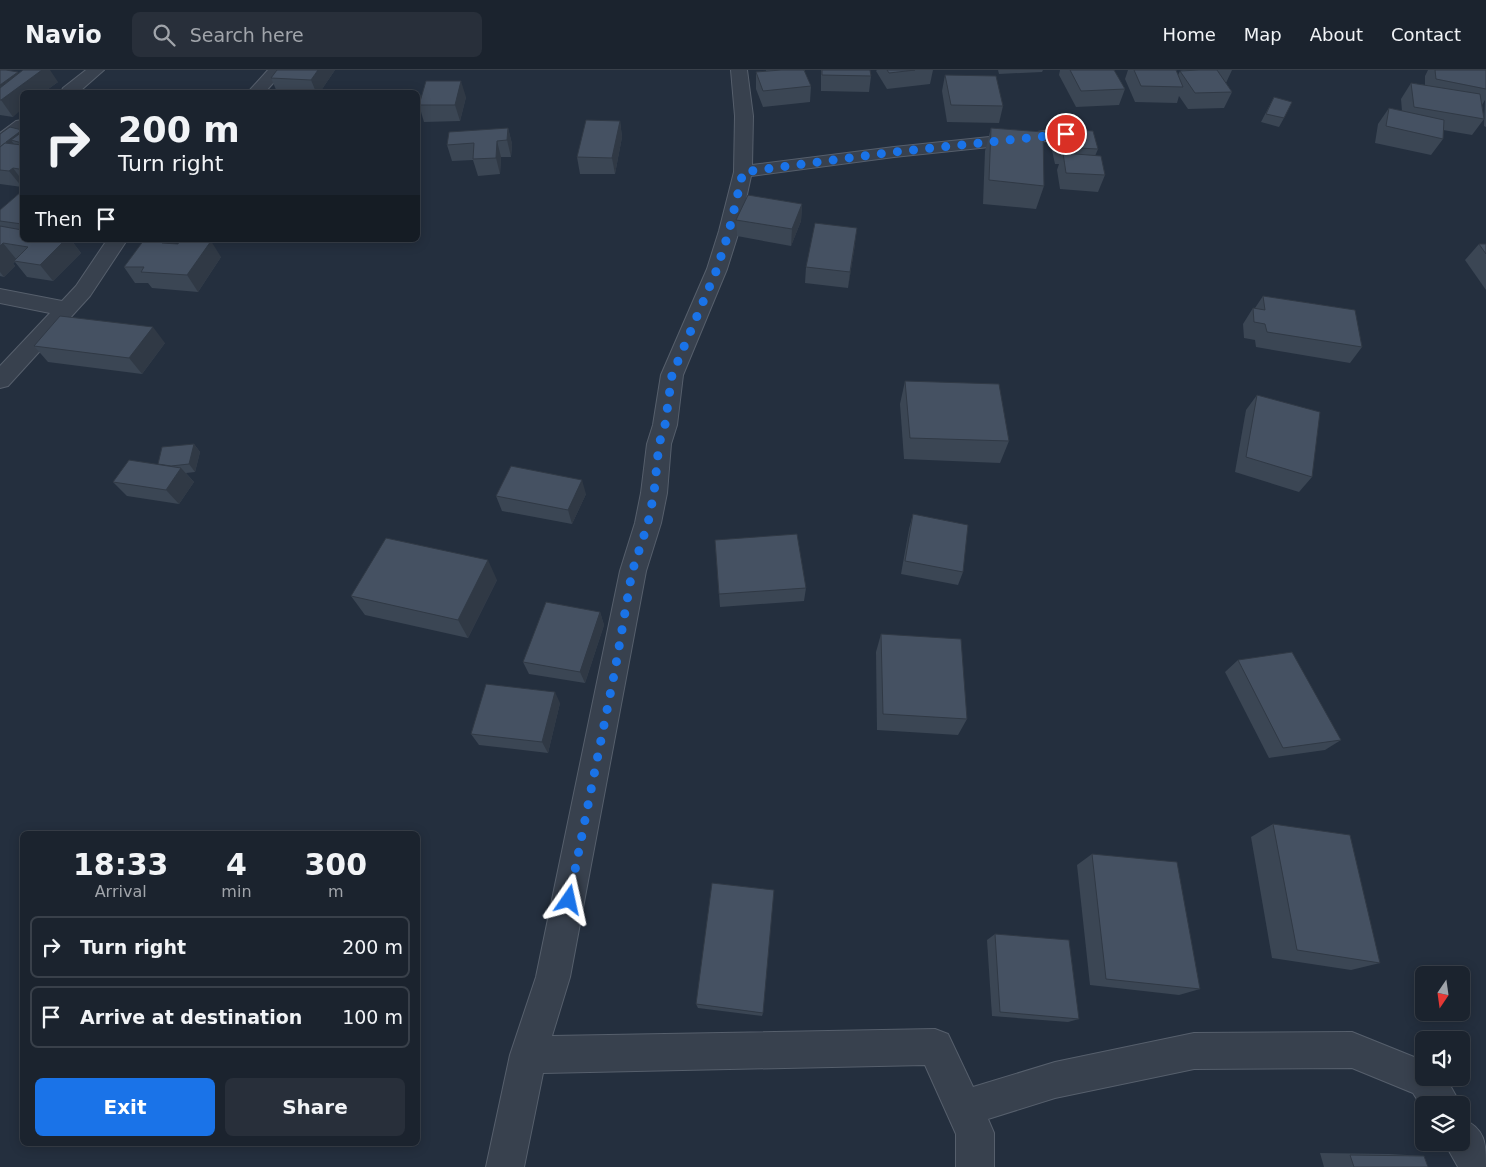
<!DOCTYPE html>
<html lang="en">
<head>
<meta charset="utf-8">
<style>
  :root { --surface:#1b232e; --page:#282f3a; --text:#f1f3f6; --muted:#a0a4aa; --line:#39404a; --accent:#1a73e8 }
  body { margin:0; font-family:"DejaVu Sans",sans-serif; background:var(--page); color:var(--text); height:100vh; display:flex; flex-direction:column; font-size:19px; white-space:nowrap }
  * { box-sizing:border-box; margin:0 }
  p { font-size:16px; color:var(--muted) }
  .icon { flex:none; width:28px; height:28px; fill:none; stroke:currentColor; stroke-width:2; stroke-linecap:round; stroke-linejoin:round }
  .map { position:relative; flex:1; overflow:hidden }
  .sheet { position:absolute; left:20px; top:761px; width:400px; height:315px; display:flex; flex-direction:column; background:var(--surface); border-radius:8px; box-shadow:0 2px 12px #0003,0 0 0 1px var(--line) }
  .sheet>* { flex:none }
  .hud { position:absolute; left:20px; top:20px; width:400px; height:152px; border-radius:8px; box-shadow:0 2px 12px #0003,0 0 0 1px var(--line); background:#1b232e; color:var(--text); overflow:hidden }
  .needle { width:32px; rotate:193deg }
  .tools { position:absolute; left:1415px; top:896px; display:grid; gap:10px }
  .tools a { display:grid; place-items:center; width:55px; height:55px; border-radius:8px; background:var(--surface); box-shadow:0 2px 12px #0003,0 0 0 1px var(--line); font-size:25px }
  .pin { position:absolute; display:grid; place-items:center; width:42px; height:42px; color:#fff; margin:-21px; border:2px solid #fff; border-radius:50%; box-shadow:0 1px 5px #0007 }
  .me { position:absolute; width:55px; margin:-28px; rotate:11deg; stroke-linejoin:round; filter:drop-shadow(0 0 4px #0008) }
  .turn { display:flex; align-items:center; gap:18px; height:105px; padding:0 15px; font-size:22px }
  .turn .icon { width:65px; height:65px; stroke-width:2.5 }
  .turn b { display:block; font-size:35px; line-height:42px }
  .then { display:flex; align-items:center; height:48px; padding:0 15px; background:#0003; gap:10px; font-size:19px }
  .eta { display:flex; justify-content:space-evenly; align-items:center; height:85px; text-align:center }
  .eta b { font-size:30px; font-weight:700; line-height:35px }
  .action { display:flex; gap:10px; margin-top:auto; padding:10px 15px }
  .action a { flex:1; height:58px; border-radius:8px; background:var(--accent); color:#fff; font-size:20px; font-weight:700; line-height:58px; text-align:center }
  .action a+a { background:var(--page); color:var(--text) }
  ul { padding:0; list-style:none }
  li { display:flex; align-items:center; gap:15px; height:62px; margin:0 10px 8px; padding:0 5px; border:2px solid var(--line); border-radius:8px }
  li div { flex:1 }
  li b { display:block; font-size:19px }
  li em { font-style:normal }
  header { display:flex; align-items:center; gap:30px; box-sizing:border-box; height:70px; padding:0 25px; background:var(--surface); border-bottom:1px solid var(--line) }
  header strong { font-size:24px }
  nav { display:flex; gap:28px; margin-inline-start:auto; font-size:18px }
  .search { width:350px; height:45px; background:var(--page); display:flex; align-items:center; gap:12px; box-sizing:border-box; padding:0 18px; border-radius:8px; color:var(--muted); font-size:19px }
  .map>svg:first-child { display:block }
</style>
</head>
<body>
<header>
<strong>Navio</strong>
<div class="search"><svg class="icon" aria-label="search" viewBox="0 0 24 24"><circle cx="10" cy="10" r="6"/><path d="M15 15l6 6"/></svg>Search here</div>
<nav><a>Home</a><a>Map</a><a>About</a><a>Contact</a></nav>
</header>
<div class="map">
<svg width="1486" height="1097" viewBox="0 0 1486 1097">
  <rect width="100%" height="100%" fill="#242f3e"/>
  <g fill="none" stroke-linecap="round" stroke-linejoin="round">
    <defs>
      <g id="minor">
        <polygon points="86,0 104,0 79,22 61,22 63,18"/>
        <polygon points="268,0 285,0 265,22 248,22"/>
        <polygon points="731,0 747,0 753,46 752,95 894,77 1066,59 1072,60 1075,64 1072,68 1066,69 894,87 751,106 739,161 727,199 683,305 677,355 671,374 667,423 661,453 646,501 570,907 552,966 935,959 948,964 973,1017 1055,992 1194,963 1352,962 1424,991 1424,1008 1446,1008 1461,1035 1424,1035 1424,1040 1413,1023 1352,998 1194,999 1055,1028 988,1049 994,1063 994,1097 956,1097 956,1064 925,995 543,1003 524,1097 486,1097 510,985 536,907 620,501 635,453 641,423 647,374 653,355 661,305 707,199 719,161 734,102 735,46"/>
        <polygon points="22,50 22,63 6,76 0,77 0,63 16,51"/>
        <polygon points="107,170 127,170 90,226 8,316 0,318 0,296 50,243 0,233 0,219 62,231 76,216"/>
        <path d="M1461,1048c25,11 25,25 25,49h-28l-14,-25h17z"/>
      </g>
    </defs>
    <use href="#minor" stroke="#565f6c" stroke-width="2"/>
    <use href="#minor" fill="#38414e" fill-rule="evenodd"/>
  </g>
  <g fill="#3b4654">
    <polygon points="0,0 19,3 58,12 44,22 22,22 13,47 0,45"/>
    <polygon points="335,0 320,22 277,22 271,8"/>
    <polygon points="766,0 805,0 805,3 811,16 810,32 763,37 756,19 756,2 766,1"/>
    <polygon points="821,0 870,0 871,6 869,22 821,21"/>
    <polygon points="877,0 933,0 930,14 887,19 876,1"/>
    <polygon points="998,0 1043,0 1042,2 999,4"/>
    <polygon points="1060,0 1114,0 1125,19 1119,35 1076,37 1059,5"/>
    <polygon points="1128,0 1176,0 1178,5 1180,1 1183,0 1232,0 1226,13 1232,22 1224,38 1188,39 1179,26 1177,33 1135,32 1125,9"/>
    <polygon points="1428,0 1486,0 1486,57 1484,56 1485,30 1482,35 1484,49 1472,65 1443,60 1443,69 1431,85 1375,73 1378,54 1389,38 1402,41 1401,29 1411,13 1425,15 1425,6"/>
    <polygon points="945,5 1003,36 999,53 947,52 942,21"/>
    <polygon points="466,27 460,51 424,52 419,35"/>
    <polygon points="1274,27 1284,48 1279,57 1261,52"/>
    <polygon points="620,51 622,67 615,104 580,104 577,87"/>
    <polygon points="508,58 512,74 511,87 501,87 500,104 478,106 473,90 452,91 447,75"/>
    <polygon points="991,58 1044,116 1036,139 983,134 985,81"/>
    <polygon points="1056,59 1098,79 1095,86 1105,105 1098,122 1060,119 1057,100 1059,94 1055,94 1051,76"/>
    <polygon points="22,60 22,117 0,114 0,64"/>
    <polygon points="22,121 22,170 71,170 81,183 53,211 27,207 15,192 13,193 15,196 4,207 0,206 0,140"/>
    <polygon points="802,134 801,151 791,176 737,166 736,150"/>
    <polygon points="168,174 221,187 198,222 152,218 148,213 135,213 124,197"/>
    <polygon points="855,174 848,218 805,213 806,197"/>
    <polygon points="1479,174 1486,174 1486,220 1465,190"/>
    <polygon points="1263,226 1362,277 1350,293 1256,277 1255,270 1244,268 1243,254 1253,238 1255,238"/>
    <polygon points="165,273 142,304 48,292 34,276"/>
    <polygon points="905,311 1009,371 1000,393 904,389 900,334"/>
    <polygon points="1257,325 1312,407 1299,422 1235,402 1246,340"/>
    <polygon points="194,374 200,382 195,402 186,403 194,412 179,434 127,426 113,412 158,394"/>
    <polygon points="586,424 572,454 502,441 496,426"/>
    <polygon points="913,444 963,502 958,515 901,504 909,459"/>
    <polygon points="715,470 806,518 804,531 720,537"/>
    <polygon points="497,510 468,568 365,545 351,526"/>
    <polygon points="600,542 604,555 585,613 529,604 523,592"/>
    <polygon points="881,564 967,649 958,665 877,660 876,582"/>
    <polygon points="1238,590 1341,670 1325,680 1269,688 1225,602"/>
    <polygon points="560,633 548,683 479,675 471,664"/>
    <polygon points="1273,754 1380,893 1351,900 1272,888 1251,767"/>
    <polygon points="1092,784 1200,919 1179,925 1090,915 1077,795"/>
    <polygon points="995,864 1079,949 1068,952 992,946 987,870"/>
    <polygon points="696,934 763,943 762,946 698,938"/>
    <polygon points="1320,1083 1389,1084 1424,1086 1428,1097 1324,1097"/>
  </g>
  <g fill="#303945">
    <polygon points="42,0 50,0 58,12 44,22 22,22 22,39 13,47 1,30 0,15 18,2 25,12"/>
    <polygon points="318,0 335,0 320,22 316,22 311,10"/>
    <polygon points="461,11 466,27 460,51 455,35"/>
    <polygon points="620,51 622,67 615,104 612,88"/>
    <polygon points="508,58 512,74 511,87 507,70"/>
    <polygon points="22,60 22,72 11,70 16,77 6,72"/>
    <polygon points="497,71 501,87 500,104 496,88"/>
    <polygon points="22,96 22,103 19,99"/>
    <polygon points="13,98 22,110 22,117 9,101"/>
    <polygon points="802,134 801,151 791,176 792,159"/>
    <polygon points="857,158 855,174 848,218 850,202"/>
    <polygon points="62,170 71,170 81,183 53,211 40,195"/>
    <polygon points="164,170 165,170 176,186 162,173"/>
    <polygon points="211,171 221,187 198,222 187,205"/>
    <polygon points="3,173 17,190 14,191 15,192 13,193 15,196 4,207 0,202 0,176"/>
    <polygon points="153,257 165,273 142,304 129,288"/>
    <polygon points="194,374 200,382 195,402 189,394"/>
    <polygon points="181,398 194,412 179,434 166,420"/>
    <polygon points="582,410 586,424 572,454 568,440"/>
    <polygon points="488,490 497,510 468,568 458,550"/>
    <polygon points="600,542 604,555 585,613 580,602"/>
    <polygon points="555,622 560,633 548,683 542,672"/>
  </g>
  <g fill="#455162" stroke="#303945">
    <polygon points="0,0 6,0 18,2 0,15"/>
    <polygon points="23,0 42,0 1,30 0,30 0,18"/>
    <polygon points="277,0 318,0 311,10 271,8"/>
    <polygon points="781,0 804,0 811,16 763,21 756,2"/>
    <polygon points="822,0 870,0 871,6 822,5"/>
    <polygon points="887,0 915,0 889,3"/>
    <polygon points="1070,0 1114,0 1125,19 1081,21"/>
    <polygon points="1134,0 1176,0 1183,17 1141,16"/>
    <polygon points="1199,0 1217,0 1232,22 1195,23 1180,1"/>
    <polygon points="1435,0 1486,0 1486,19 1436,9"/>
    <polygon points="945,5 996,6 1003,36 951,35"/>
    <polygon points="426,11 461,11 455,35 419,35"/>
    <polygon points="1411,13 1480,24 1484,49 1414,37"/>
    <polygon points="135,20 149,21 147,22 133,22"/>
    <polygon points="1274,27 1292,32 1284,48 1266,44"/>
    <polygon points="1389,38 1444,50 1443,69 1386,56"/>
    <polygon points="586,50 620,51 612,88 577,87"/>
    <polygon points="10,57 22,60 6,72 11,73 5,73 0,77 0,64"/>
    <polygon points="508,58 507,70 497,71 496,88 473,89 474,73 447,75 449,62"/>
    <polygon points="991,58 1043,62 1044,116 989,110"/>
    <polygon points="1056,59 1093,61 1098,79 1060,77"/>
    <polygon points="22,62 22,73 11,70"/>
    <polygon points="5,73 22,75 22,96 19,99 13,98 9,101 0,100 0,77"/>
    <polygon points="1063,83 1101,86 1105,105 1066,103"/>
    <polygon points="22,121 22,154 0,151 0,140"/>
    <polygon points="748,125 802,134 792,159 736,150"/>
    <polygon points="815,153 857,158 850,202 806,197"/>
    <polygon points="0,156 22,160 22,170 65,170 40,195 14,191 28,177 3,173 0,176"/>
    <polygon points="144,170 164,170 162,173 178,174 180,170 211,171 187,205 141,202 144,197 124,197"/>
    <polygon points="1479,174 1486,174 1486,184"/>
    <polygon points="1263,226 1355,240 1362,277 1267,262 1265,254 1254,252 1253,238 1265,240"/>
    <polygon points="60,246 153,257 129,288 34,276"/>
    <polygon points="905,311 999,314 1009,371 910,368"/>
    <polygon points="1257,325 1320,342 1312,407 1246,387"/>
    <polygon points="194,374 189,394 171,396 158,394 162,377"/>
    <polygon points="129,390 181,398 166,420 113,412"/>
    <polygon points="511,396 582,410 568,440 496,426"/>
    <polygon points="913,444 968,455 963,502 905,491"/>
    <polygon points="797,464 806,518 719,524 715,470"/>
    <polygon points="386,468 488,490 458,550 351,526"/>
    <polygon points="546,532 600,542 580,602 523,592"/>
    <polygon points="881,564 961,569 967,649 883,644"/>
    <polygon points="1292,582 1341,670 1283,678 1238,590"/>
    <polygon points="486,614 555,622 542,672 471,664"/>
    <polygon points="1273,754 1350,765 1380,893 1297,880"/>
    <polygon points="1092,784 1177,792 1200,919 1106,909"/>
    <polygon points="712,813 774,820 763,943 696,934"/>
    <polygon points="995,864 1069,870 1079,949 1000,942"/>
    <polygon points="1350,1085 1424,1086 1428,1097 1354,1097"/>
  </g>
  <g fill="none" stroke-linecap="round" stroke-linejoin="round">
    <polyline stroke="#1a73e8" stroke-width="9" stroke-dasharray="0 16.2" points="569,830 615,600 632,502 648,453 654,423 659,374 665,355 672,305 717,199 729,161 743,102 894,82 1066,64"/>
  </g>
</svg>
<div class="tools">
<a><svg class="needle" viewBox="-14 -14 28 28"><path d="M0-13l5 13h-10z" fill="#e53935"/><path d="M0 13l5-13h-10z" fill="#a0a4aa"/></svg></a>
<a><svg class="icon" aria-label="sound" viewBox="0 0 24 24"><path d="M4 9h4l5-4v14l-5-4H4zM17 9q2 3 0 6"/></svg></a>
<a><svg class="icon" aria-label="layers" viewBox="0 0 24 24"><path d="M12 4l9 5-9 5-9-5zM3 14l9 5 9-5"/></svg></a>
</div>
<div class="pin" style="left:1066px;top:64px;background:#d93025"><svg class="icon" aria-label="arrive" viewBox="0 0 24 24"><path d="M6 21V4h12l-3 4 3 4H6"/></svg></div>
<svg class="me" style="left:569px;top:830px" viewBox="-20 -20 40 40"><path d="M0-17L14 15 0 8-14 15z" fill="#1a73e8" stroke="#fff" stroke-width="4"/></svg>
<div class="hud">
<div class="turn"><svg class="icon" aria-label="right" viewBox="0 0 24 24"><path d="M7 20v-9h11M14 6l5 5-5 5"/></svg><div><b>200 m</b>Turn right</div></div>
<div class="then">Then<svg class="icon" aria-label="arrive" viewBox="0 0 24 24"><path d="M6 21V4h12l-3 4 3 4H6"/></svg></div>
</div>
<section class="sheet">
<div class="eta">
<div><b>18:33</b><p>Arrival</p></div>
<div><b>4</b><p>min</p></div>
<div><b>300</b><p>m</p></div>
</div>
<ul>
<li><svg class="icon" aria-label="right" viewBox="0 0 24 24"><path d="M7 20v-9h11M14 6l5 5-5 5"/></svg><div><b>Turn right</b></div><em>200 m</em></li>
<li><svg class="icon" aria-label="arrive" viewBox="0 0 24 24"><path d="M6 21V4h12l-3 4 3 4H6"/></svg><div><b>Arrive at destination</b></div><em>100 m</em></li>
</ul>
<div class="action"><a>Exit</a><a>Share</a></div>
</section>
</div>
</body>
</html>
